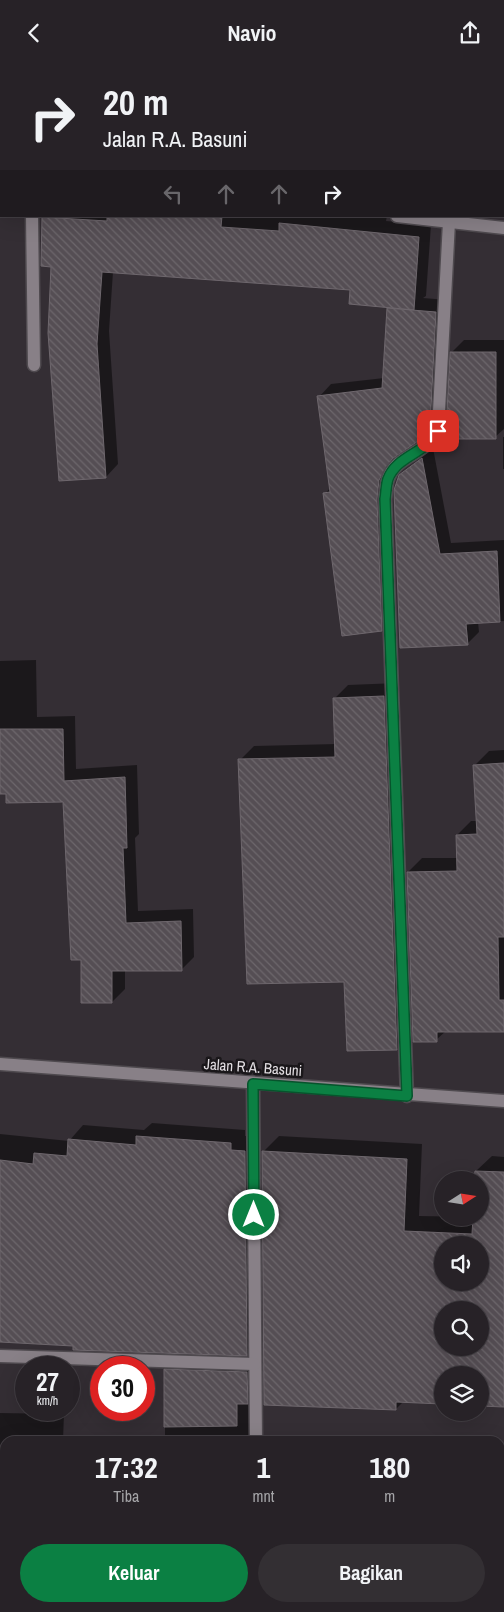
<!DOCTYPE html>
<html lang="id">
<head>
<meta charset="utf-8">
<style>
  :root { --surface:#272227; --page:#332f33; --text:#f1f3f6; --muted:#a4a4a7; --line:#433f44; --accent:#0b8043 }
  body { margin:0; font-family:"Archivo Narrow",sans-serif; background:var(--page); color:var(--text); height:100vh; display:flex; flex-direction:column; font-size:19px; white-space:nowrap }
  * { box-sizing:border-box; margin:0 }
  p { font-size:16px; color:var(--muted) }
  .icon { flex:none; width:28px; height:28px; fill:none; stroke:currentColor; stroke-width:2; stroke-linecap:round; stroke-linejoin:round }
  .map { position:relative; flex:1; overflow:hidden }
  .drawer { position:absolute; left:0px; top:1371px; width:505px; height:176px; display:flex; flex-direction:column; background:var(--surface); border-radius:15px 15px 0 0; box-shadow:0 5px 20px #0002,0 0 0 1px var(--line) }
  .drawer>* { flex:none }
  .hud { position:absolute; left:0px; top:0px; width:505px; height:152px; box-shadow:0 5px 20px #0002,0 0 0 1px var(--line); background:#272227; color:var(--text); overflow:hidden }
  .needle { width:32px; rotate:78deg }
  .buttons { position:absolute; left:434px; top:1106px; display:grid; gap:10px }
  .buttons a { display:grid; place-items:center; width:55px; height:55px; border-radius:50%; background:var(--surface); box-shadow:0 5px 20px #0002,0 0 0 1px var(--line); font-size:25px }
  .speed { position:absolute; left:15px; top:1291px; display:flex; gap:10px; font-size:25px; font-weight:700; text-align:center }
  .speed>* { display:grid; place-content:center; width:65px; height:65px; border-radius:50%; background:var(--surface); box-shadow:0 5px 20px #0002,0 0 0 1px var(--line); line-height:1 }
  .speed small { font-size:12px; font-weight:400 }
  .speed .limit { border:8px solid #d22; background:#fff; color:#111 }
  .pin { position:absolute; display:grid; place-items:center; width:42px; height:42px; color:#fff; margin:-21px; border-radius:10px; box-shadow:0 2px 8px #0006 }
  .me { position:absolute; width:55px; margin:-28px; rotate:0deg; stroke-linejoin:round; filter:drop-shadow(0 0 4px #0008) }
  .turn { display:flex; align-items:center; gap:18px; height:105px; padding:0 20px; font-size:22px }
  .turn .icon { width:65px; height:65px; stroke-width:2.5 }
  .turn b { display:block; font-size:35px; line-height:42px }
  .lanes { display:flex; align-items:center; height:48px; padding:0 20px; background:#0003; justify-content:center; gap:25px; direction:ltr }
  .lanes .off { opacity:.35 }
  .eta { display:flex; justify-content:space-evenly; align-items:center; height:85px; text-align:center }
  .eta b { font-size:30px; font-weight:700; line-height:35px }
  .primary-button { display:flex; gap:10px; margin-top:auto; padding:10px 20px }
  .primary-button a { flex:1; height:58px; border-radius:30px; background:var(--accent); color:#fff; font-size:20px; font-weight:700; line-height:58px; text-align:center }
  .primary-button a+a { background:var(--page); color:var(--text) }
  header { display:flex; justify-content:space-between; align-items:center; height:65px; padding:0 20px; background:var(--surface); font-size:22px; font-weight:700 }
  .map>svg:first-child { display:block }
</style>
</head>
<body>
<header><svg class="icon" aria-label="back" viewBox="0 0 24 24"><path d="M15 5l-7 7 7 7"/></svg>Navio<svg class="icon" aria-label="share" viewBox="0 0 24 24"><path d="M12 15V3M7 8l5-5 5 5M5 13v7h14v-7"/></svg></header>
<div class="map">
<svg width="504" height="1547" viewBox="0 0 504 1547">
  <defs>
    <pattern id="building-back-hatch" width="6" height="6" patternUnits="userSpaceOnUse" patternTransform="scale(1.25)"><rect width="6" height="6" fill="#554e54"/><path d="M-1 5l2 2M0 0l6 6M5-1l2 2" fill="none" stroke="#6d676c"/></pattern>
  </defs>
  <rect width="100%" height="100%" fill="#342e34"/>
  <g fill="#0007" fill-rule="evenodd">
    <polygon points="0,0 504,0 504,133 504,1 1,1 0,57"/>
    <polygon points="44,151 387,151 386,156 431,160 426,231 423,233 448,235 433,360 420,373 397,389 391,404 393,553 381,565 325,429 330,423 319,332 331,319 384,313 389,244 391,241 351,223 113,207 109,266 118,399 106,412 52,200"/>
    <polygon points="464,275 504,275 504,364 495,372 447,366 451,288"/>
    <rect x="503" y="372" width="1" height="32"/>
    <polygon points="433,383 451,478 504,475 504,556 478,557 479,567 467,579 400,411"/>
    <polygon points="36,595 37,652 75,651 76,704 137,700 139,769 135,773 138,846 193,844 194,892 182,904 125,905 125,924 112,937 83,894 64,736 0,728 0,596"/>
    <polygon points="397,618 410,970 397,984 345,916 240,695 254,681 336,679 335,633 348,620"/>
    <polygon points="504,685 504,966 446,966 436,975 408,807 422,793 458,793 457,770 471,756 477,756 475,700 489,686"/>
    <polygon points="152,1058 245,1065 245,1071 259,1072 261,1275 247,1289 0,1275 0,1069 69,1076 83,1060 144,1065"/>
    <path d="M279,1071l143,8 -3,72 61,1v-37h-4v-9l16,-15 12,1v250l-24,-1v-31h-38v29l-38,-3 -8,8 -133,-257zM442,1180h38v38h-38zM442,1245h38v37h-38z"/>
    <polygon points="178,1292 259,1295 259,1326 249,1336 250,1376 165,1376 165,1305"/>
    <polygon points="0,1348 64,1349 63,1376 5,1376 5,1542 261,1542 261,1547 0,1547"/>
    <rect x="363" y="1542" width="89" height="5"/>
  </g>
  <g fill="url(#building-back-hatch)" stroke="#6e676d" fill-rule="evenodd">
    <polygon points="107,151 222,151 221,162 279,166 279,158 419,172 414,245 349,239 350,225 102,207 97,279 106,413 59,416 48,268 51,202 41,201 42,152 107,156"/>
    <polygon points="387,243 436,247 430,362 421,374 392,394 379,415 377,434 382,566 342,571 323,428 330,427 317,331 382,323"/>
    <polygon points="450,287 496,287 496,374 442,374 446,365"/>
    <polygon points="422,393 440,489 497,486 500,557 466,559 468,580 400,583 394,425 399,410"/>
    <polygon points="384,631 397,985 347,986 344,917 247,919 238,694 335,692 333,633"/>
    <polygon points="0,664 63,664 64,716 125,712 127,783 123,783 126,858 181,856 182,906 112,906 112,938 81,938 81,895 71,895 63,737 6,738 6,729 0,729"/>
    <polygon points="504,698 504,872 498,872 499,935 504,935 504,967 437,967 437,977 413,977 407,807 457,806 456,770 477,769 473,700"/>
    <polygon points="136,1071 231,1078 231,1085 245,1086 247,1291 73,1285 73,1281 0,1277 0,1095 33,1099 34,1088 67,1091 68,1074 136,1080"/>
    <path d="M262,1086l145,8 -3,72 68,3 1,-17h7v-37h-6l1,-9 29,1v235l-24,-1v-31h-38v29l-46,-2v8l-132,-5zM442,1180h38v38h-38zM442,1245h38v37h-38z"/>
    <polygon points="164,1304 247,1307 248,1339 237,1339 237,1361 164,1362"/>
  </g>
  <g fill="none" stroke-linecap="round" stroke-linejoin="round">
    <defs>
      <g id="minor">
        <polyline points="403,0 403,1"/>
        <polyline points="135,1 135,0"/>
        <polyline points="0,106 1,106"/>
        <polyline points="32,151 34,300"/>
        <polyline points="397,151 504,163"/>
        <polyline points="253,1019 256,1376"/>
        <path d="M407,1031l-22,-597c1,-6 1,-14 3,-20 9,-25 38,-24 50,-49l11,-208"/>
        <polyline points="0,1291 254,1299"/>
        <polyline points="261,1542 262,1547"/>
      </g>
      <polyline id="secondary" points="0,999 504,1036"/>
    </defs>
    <use href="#minor" stroke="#4f4a4f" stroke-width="15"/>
    <use href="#secondary" stroke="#4f4a4f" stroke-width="15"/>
    <use href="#minor" stroke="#888087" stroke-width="12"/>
    <use href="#secondary" stroke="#888087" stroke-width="12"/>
  </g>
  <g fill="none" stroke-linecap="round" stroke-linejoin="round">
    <defs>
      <path id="route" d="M254,1150l-1,-131 154,12 -22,-597c1,-6 1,-14 3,-20 9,-24 38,-25 50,-48"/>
    </defs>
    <use href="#route" stroke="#07532c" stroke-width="12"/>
    <use href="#route" stroke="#0b8043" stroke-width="9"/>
  </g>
  <g text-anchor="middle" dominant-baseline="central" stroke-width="5" stroke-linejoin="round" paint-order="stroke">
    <g font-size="15" fill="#e2dee2" stroke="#1a171a">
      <text transform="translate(253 1002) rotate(4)">Jalan R.A. Basuni</text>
    </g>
  </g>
</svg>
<div class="buttons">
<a><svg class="needle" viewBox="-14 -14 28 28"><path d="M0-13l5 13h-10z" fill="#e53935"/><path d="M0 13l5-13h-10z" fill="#a4a4a7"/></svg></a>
<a><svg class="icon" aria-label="sound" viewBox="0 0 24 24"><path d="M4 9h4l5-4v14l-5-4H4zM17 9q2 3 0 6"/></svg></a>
<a><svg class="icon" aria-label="search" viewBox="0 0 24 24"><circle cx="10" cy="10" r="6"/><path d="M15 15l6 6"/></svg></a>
<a><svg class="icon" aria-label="layers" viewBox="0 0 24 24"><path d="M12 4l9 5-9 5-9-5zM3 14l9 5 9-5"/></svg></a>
</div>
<div class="speed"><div>27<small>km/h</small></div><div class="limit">30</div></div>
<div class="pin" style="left:438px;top:366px;background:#d93025"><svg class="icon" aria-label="arrive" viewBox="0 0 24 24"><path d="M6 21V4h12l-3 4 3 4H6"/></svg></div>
<svg class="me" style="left:254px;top:1150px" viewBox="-20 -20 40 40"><circle r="17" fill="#0b8043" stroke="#fff" stroke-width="3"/><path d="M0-11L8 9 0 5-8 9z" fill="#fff"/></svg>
<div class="hud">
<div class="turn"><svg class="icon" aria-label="right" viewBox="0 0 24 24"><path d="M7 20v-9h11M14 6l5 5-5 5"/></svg><div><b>20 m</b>Jalan R.A. Basuni</div></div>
<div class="lanes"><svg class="icon off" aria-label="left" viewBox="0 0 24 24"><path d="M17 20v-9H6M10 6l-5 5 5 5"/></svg><svg class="icon off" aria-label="ahead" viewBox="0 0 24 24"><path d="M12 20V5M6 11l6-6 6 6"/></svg><svg class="icon off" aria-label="ahead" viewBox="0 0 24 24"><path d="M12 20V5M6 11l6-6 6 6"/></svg><svg class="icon" aria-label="right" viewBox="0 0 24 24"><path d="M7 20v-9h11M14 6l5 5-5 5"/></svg></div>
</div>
<section class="drawer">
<div class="eta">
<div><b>17:32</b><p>Tiba</p></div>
<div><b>1</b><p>mnt</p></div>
<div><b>180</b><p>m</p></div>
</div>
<div class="primary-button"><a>Keluar</a><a>Bagikan</a></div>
</section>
</div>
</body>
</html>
